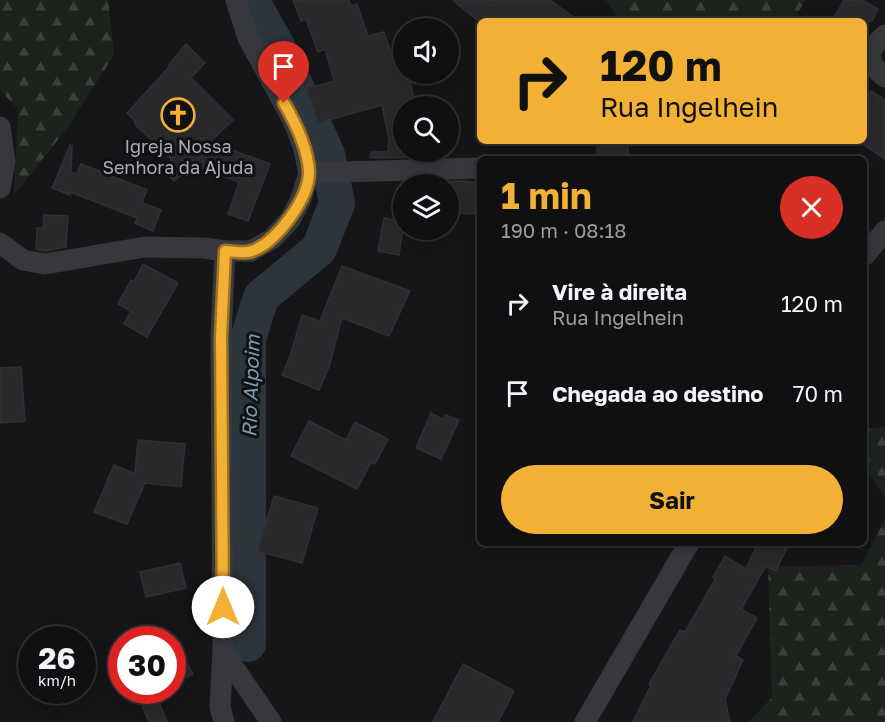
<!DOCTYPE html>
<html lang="pt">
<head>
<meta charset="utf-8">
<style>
  :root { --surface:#101012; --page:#19191b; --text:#f1f3f6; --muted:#9c9d9f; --line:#303032; --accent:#f2b134 }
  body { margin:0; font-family:"Golos Text",sans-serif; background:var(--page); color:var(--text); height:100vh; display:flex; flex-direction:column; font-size:22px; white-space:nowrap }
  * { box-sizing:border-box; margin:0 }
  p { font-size:20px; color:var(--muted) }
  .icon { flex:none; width:33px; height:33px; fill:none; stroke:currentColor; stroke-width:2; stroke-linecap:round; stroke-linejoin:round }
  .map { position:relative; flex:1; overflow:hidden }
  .drawer { position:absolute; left:477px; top:156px; width:390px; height:390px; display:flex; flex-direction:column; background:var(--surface); border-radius:9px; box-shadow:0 3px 15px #0003,0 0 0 2px var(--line) }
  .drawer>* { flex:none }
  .top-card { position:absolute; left:477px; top:18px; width:390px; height:126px; border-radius:9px; box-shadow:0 3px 15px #0003,0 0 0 2px var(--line); background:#f2b134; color:#111; overflow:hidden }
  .fabs { position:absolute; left:393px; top:18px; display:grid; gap:12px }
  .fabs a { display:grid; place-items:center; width:66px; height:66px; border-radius:50%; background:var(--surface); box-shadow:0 3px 15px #0003,0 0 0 2px var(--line); font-size:30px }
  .speed { position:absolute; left:18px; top:626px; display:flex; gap:12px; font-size:30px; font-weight:700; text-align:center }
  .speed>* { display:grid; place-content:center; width:78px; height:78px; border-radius:50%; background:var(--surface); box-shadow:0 3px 15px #0003,0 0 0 2px var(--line); line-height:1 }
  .speed small { font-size:15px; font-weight:400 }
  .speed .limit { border:9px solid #d22; background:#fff; color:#111 }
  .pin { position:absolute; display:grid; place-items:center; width:51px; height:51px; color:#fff; margin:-62px -26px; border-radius:50% 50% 50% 0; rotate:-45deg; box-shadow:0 0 6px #0007 }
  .pin .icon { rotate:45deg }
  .me { position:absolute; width:66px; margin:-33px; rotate:0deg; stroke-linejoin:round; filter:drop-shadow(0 0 4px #0008) }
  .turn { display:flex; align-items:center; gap:21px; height:126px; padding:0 24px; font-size:27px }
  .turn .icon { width:78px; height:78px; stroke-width:2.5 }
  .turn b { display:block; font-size:42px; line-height:51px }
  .round { display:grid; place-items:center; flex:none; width:63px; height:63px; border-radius:32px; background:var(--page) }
  .summary { display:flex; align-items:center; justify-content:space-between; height:102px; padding:0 24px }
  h1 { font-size:36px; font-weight:700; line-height:45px; color:var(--accent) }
  .button { display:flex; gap:12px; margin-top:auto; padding:12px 24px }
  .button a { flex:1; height:69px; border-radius:36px; background:var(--accent); color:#111; font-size:24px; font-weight:700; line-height:69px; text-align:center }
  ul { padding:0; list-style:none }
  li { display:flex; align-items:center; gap:18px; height:90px; padding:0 24px }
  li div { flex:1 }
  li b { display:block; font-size:22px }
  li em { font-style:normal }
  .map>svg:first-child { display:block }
</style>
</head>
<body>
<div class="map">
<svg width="885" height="722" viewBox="0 0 885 722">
  <defs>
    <pattern id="forest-firs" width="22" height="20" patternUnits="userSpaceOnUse" patternTransform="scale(1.5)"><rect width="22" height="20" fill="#1c231d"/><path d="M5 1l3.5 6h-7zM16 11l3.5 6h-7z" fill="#3a403c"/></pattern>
  </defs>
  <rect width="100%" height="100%" fill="#161618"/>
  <g fill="url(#forest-firs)">
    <polygon points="0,0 108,0 114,55 68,127 14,195 18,109 0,90"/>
    <polygon points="606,0 805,0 794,21 619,21"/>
    <polygon points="885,427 885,497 864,466 864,429"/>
    <polygon points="885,518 885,722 749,722 772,697 768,567 862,565"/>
  </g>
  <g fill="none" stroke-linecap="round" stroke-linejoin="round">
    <polyline stroke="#2c353c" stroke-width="36" points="248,644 248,339 261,297 319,249 337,203 327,154 278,48 251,0"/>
  </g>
  <g fill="#29292c" stroke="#303034" stroke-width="1.5">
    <polygon points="293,0 349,0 351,6 357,4 368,36 384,32 394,63 397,62 401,76 408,74 416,106 404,106 404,152 426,152 427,157 370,158 371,152 388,152 389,140 382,105 318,123 307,89 334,81 325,49 318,52 306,19 301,21"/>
    <polygon points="453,0 550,0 579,21 478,21"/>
    <polygon points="844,0 862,0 878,9 872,21 832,21"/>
    <polygon points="186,44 205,63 191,78 233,120 210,142 270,164 248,221 228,214 239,182 192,165 174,181 163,169 172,160 135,124 136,122 127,113 170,66 169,64"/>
    <polygon points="871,91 885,100 885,159 864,145 864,102"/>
    <rect x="597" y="141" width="31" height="17"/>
    <polygon points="70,145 72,146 71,172 77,174 81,164 147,190 142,203 161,210 153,231 135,223 137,218 70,192 70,195 52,188"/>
    <polygon points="463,181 478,183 478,214 448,213 448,182"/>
    <polygon points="44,215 68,216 66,247 45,251 36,249 37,228 43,228"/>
    <polygon points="384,218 404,222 399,255 378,251"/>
    <polygon points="143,264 178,283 147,337 124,324 131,311 118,304 131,280 134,282"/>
    <polygon points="342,266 410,291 389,336 342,318 329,367 319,390 282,375 291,353 302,315 320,321"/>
    <polygon points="21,367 25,421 0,423 0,368"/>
    <polygon points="431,413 442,419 446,415 459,420 441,459 416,448"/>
    <polygon points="309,421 346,440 355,422 388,439 375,464 371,462 357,489 291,456"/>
    <polygon points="138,440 185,444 181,487 145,483 127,524 94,512 114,465 135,474"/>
    <polygon points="274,496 318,508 302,563 258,551"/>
    <polygon points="758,543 789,543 776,571 766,566 741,609 757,618 736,656 743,660 725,699 730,722 633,722 651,685 649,684 680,630 685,632 715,579 713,577 725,556 746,569"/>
    <polygon points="180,563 186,588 146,597 140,572"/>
    <polygon points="172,636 193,674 172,685"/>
    <polygon points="463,664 514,691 498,722 433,722"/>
    <polygon points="155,692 167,722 149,722 139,699"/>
  </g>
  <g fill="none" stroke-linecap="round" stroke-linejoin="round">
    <g stroke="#37383d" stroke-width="21">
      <path d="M885,35l-15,15c0,11 5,21 15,27"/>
      <polyline points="0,127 5,162 0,188"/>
      <polyline points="309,173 480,168"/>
      <polyline points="0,243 23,260 45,264 145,247 204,248 225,251"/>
      <polyline points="864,256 885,231"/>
      <polyline points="223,652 271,722"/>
      <polyline points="224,722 220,707 223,652 221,337 225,251 251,251 272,239 290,220 301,199 309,173 303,146 293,120 248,38 236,0"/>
      <polyline points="585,722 689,543"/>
    </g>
  </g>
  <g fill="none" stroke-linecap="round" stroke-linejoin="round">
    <defs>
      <path id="route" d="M223,607l-2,-270 4,-86c8,0 20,3 27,0 25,-9 57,-53 57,-79 -1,-24 -14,-50 -25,-69"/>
    </defs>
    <use href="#route" stroke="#9d7322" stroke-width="15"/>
    <use href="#route" stroke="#f2b134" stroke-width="10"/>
  </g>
  <defs>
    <symbol id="church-ring" viewBox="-11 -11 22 22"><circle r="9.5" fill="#111113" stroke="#f2b134" stroke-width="1.5"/><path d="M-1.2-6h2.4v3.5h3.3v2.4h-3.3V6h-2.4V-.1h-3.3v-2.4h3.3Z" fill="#f2b134"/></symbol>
  </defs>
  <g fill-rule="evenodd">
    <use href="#church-ring" x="159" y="96" width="38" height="38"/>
  </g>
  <g text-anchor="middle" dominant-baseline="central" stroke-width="6" stroke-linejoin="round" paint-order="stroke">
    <g font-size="18" fill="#a8adb8" stroke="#111113">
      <text x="178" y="146">Igreja Nossa<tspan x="178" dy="21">Senhora da Ajuda</tspan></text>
    </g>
    <g font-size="20" font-style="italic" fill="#7f9bb3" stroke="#111113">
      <text transform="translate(250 386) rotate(-88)">Rio Alpoim</text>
    </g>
  </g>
</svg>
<div class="fabs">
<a><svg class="icon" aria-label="sound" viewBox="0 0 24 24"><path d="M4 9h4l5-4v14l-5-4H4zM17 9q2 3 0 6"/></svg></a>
<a><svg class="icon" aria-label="search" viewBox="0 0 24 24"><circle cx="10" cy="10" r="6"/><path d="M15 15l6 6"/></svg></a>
<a><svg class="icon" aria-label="layers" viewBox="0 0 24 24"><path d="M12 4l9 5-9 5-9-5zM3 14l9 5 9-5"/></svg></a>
</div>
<div class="speed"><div>26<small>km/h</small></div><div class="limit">30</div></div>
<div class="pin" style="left:284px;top:103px;background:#d93025"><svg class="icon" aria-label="arrive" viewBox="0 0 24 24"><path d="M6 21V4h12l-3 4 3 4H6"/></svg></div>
<svg class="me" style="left:223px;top:607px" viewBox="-20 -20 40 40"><circle r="19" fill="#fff"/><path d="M0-13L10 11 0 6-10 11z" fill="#f2b134"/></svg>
<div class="top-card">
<div class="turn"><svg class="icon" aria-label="right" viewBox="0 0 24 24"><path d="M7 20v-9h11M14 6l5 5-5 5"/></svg><div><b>120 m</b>Rua Ingelhein</div></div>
</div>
<section class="drawer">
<div class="summary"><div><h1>1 min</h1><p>190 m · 08:18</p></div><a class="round" style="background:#d93025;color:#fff"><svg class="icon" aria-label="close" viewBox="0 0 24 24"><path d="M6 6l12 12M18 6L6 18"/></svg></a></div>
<ul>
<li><svg class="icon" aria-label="right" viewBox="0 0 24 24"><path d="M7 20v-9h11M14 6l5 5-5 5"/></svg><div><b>Vire à direita</b><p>Rua Ingelhein</p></div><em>120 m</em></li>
<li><svg class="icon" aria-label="arrive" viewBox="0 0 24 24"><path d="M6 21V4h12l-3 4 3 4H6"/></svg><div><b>Chegada ao destino</b></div><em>70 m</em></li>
</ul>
<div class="button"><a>Sair</a></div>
</section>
</div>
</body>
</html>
